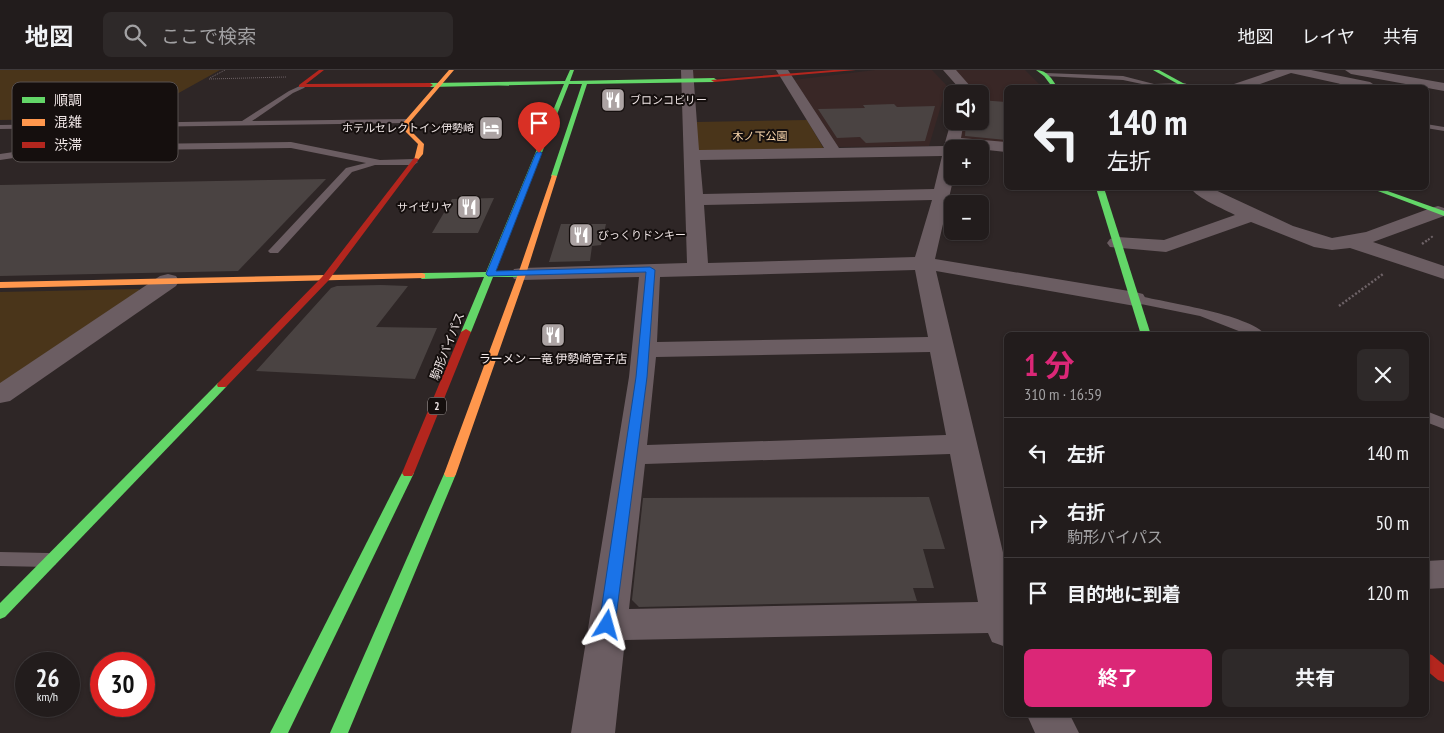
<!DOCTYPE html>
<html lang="ja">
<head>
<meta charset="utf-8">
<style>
  :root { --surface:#221c1c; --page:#2e2929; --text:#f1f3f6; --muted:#a2a1a3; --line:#3f3a3b; --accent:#db2777 }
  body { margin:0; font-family:"PT Sans Narrow","Noto Sans JP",sans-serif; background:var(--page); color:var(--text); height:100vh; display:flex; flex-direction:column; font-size:19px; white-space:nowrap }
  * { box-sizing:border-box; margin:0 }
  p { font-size:16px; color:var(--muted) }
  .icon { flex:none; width:28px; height:28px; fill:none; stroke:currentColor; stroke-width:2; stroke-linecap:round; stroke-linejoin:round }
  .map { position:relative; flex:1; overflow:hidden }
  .sheet { position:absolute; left:1004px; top:262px; width:425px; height:385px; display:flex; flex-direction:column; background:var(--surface); border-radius:8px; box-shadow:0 1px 4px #0004,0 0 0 1px var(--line) }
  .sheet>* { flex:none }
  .guide { position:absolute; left:1004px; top:15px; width:425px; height:105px; border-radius:8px; box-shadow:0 1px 4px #0004,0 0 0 1px var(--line); background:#221c1c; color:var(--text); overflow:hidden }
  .tools { position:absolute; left:944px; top:15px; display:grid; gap:10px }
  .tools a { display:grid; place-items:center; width:45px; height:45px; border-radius:8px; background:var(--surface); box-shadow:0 1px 4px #0004,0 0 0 1px var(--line); font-size:25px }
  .speed { position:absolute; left:15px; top:582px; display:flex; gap:10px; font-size:25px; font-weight:700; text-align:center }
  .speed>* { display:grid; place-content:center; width:65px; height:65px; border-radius:50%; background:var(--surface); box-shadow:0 1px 4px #0004,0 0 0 1px var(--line); line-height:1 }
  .speed small { font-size:12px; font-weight:400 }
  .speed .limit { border:8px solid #d22; background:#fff; color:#111 }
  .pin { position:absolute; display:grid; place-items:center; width:42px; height:42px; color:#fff; margin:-51px -21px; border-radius:50% 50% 50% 0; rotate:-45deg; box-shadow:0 0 5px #0007 }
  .pin .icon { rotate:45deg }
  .me { position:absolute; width:55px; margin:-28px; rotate:8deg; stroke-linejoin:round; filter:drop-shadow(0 0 4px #0008) }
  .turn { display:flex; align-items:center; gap:18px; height:105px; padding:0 20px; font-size:22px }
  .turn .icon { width:65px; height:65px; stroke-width:2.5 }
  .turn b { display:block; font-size:35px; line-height:42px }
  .round { display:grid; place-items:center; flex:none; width:52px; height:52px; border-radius:8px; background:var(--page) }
  .overview { display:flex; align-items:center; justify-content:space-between; height:85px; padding:0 20px }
  h1 { font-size:30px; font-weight:700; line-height:38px; color:var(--accent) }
  .action { display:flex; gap:10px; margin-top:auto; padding:10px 20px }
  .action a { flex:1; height:58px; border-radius:8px; background:var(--accent); color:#fff; font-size:20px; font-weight:700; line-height:58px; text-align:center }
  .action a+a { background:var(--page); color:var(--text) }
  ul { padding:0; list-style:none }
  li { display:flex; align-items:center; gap:15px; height:70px; padding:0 20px; border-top:1px solid var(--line) }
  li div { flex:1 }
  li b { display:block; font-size:19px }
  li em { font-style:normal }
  header { display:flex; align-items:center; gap:30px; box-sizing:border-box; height:70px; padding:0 25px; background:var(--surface); border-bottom:1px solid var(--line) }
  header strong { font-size:24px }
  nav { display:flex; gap:28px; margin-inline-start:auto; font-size:18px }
  .search { width:350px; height:45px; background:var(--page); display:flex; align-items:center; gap:12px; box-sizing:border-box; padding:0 18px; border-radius:8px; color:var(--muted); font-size:19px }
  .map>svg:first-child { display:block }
</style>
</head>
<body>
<header>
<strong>地図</strong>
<div class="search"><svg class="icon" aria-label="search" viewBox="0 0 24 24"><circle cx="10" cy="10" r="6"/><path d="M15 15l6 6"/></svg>ここで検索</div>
<nav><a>地図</a><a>レイヤ</a><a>共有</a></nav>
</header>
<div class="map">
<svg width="1444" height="663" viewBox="0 0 1444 663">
  <rect width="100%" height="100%" fill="#2e2626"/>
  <g fill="#392726">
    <polygon points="690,0 776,0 778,4 695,9 691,8"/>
    <polygon points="875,0 932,0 947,16 929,76 837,77 793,10"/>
    <polygon points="954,0 1025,0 1042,17 1006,18 1006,75 959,70 963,51 980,51 980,24 969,24"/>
  </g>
  <g fill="#4a351a">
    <polygon points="0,0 220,0 139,45 122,48 0,50"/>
    <polygon points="807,50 824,79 697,82 697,52"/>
    <polygon points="139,219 140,223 0,316 0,222"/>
  </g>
  <g fill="#4a4342">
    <polygon points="980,30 1006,32 1006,70 965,66 966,51 980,51"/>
    <polygon points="894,34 897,37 935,36 925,71 866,73 860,67 837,68 818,39 865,38 863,35"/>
    <polygon points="326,109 238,201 0,206 0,115"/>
    <polygon points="494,128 478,163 432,163 452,129"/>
    <polygon points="561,154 606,154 601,175 592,176 590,191 549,192"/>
    <polygon points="381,215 408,216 376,257 437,258 415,309 256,301 331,218 337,216"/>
    <polygon points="929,427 945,479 923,479 934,518 913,518 917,531 639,537 632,530 643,428"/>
  </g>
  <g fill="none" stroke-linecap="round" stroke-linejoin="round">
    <g stroke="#6e6367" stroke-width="1" stroke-dasharray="1 1" stroke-linecap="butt">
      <polyline points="210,8 225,0"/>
      <polyline points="209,9 286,7"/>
    </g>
    <polyline stroke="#6e6367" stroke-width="2" stroke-dasharray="2 2" stroke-linecap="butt" points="1428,170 1433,166"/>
    <g stroke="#6e6367" stroke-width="2.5" stroke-dasharray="2 2" stroke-linecap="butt">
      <polyline points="1422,174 1429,169"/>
      <polyline points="1339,236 1383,204"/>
    </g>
    <g fill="#6b5d62" fill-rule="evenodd">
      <polygon points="1046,3 1123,6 1154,14 1185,13 1188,15 1185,17 1141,18 1140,16 1142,14 1123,10 1044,6 1043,5"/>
      <polygon points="1338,9 1342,9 1350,18 1343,18 1337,10"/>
      <polygon points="302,15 305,17 304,18 293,23 252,51 408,49 412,51 408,53 0,59 0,55 242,51 289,21"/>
      <polygon points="1426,54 1444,57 1444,61 1426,58"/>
      <polygon points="291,72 380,90 414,89 418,92 414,95 375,95 352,102 278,183 270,183 268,181 270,179 346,98 366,93 291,78 61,81 0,90 0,84 61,75"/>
      <path d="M1135,225c28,7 114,19 131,40h-17l-49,-19 -69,-14 -2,-3z"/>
      <polygon points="1426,341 1444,348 1444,359 1426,352"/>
      <polygon points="0,482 48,483 55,485 58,490 55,495 48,497 0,496"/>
    </g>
    <g fill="#6b5d62" fill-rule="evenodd">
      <path d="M681,0h12l6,80 125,-2 -48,-78h12l51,78 105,-2 8,-28v3h12l-3,17 45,4v10l-47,-5 -7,2v27h2l-19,83 200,33 8,2 3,5 -3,5 -8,2 -199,-35 70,294v82l-14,-5 -4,-9 -363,7 -10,93h-44l58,-356 10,-100 -117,3 -8,-1 -3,-5 3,-5 8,-1 165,-5zM942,86l-8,33 -231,5 -3,-34zM932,130l-17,57 -207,6 -4,-58zM915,200l13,67 -271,5 3,-65zM930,282l16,83 -299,10 9,-88zM950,384l28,148 -349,7 16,-145z"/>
      <polygon points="943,0 956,0 971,17 970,24 958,24 959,18"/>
      <polygon points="1276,0 1311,0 1370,12 1376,16 1359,18 1291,3 1249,18 1229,18 1231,15"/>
      <polygon points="1345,0 1371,0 1444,13 1444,21 1351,4"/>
      <path d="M1191,118h20l82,38 39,12 34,-6 65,-24 7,-2 6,2v8l-71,26 71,24v13l-94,-31 -18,2 -18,-3 -63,-25 -85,30 -56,-5 -3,-4 3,-4 7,-2 47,3 71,-25c-11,-6 -39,-17 -44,-27z"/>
      <polygon points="168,204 176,206 179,211 176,216 10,331 0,333 0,313 160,206"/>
      <polygon points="1444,490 1444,518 1426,519 1426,491"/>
      <polygon points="1027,645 1070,645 1079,663 1035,663"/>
    </g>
    <g fill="#63d668" fill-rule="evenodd">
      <polygon points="570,0 574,0 570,11 714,8 717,10 714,12 587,14 557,106 554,108 551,106 582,14 569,14 495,202 522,201 526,204 522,207 493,207 471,262 466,265 462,264 461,262 484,207 422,209 418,206 422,203 486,202 564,14 430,17 427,15 430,13 565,11"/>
      <path d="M1036,0c11,0 16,9 22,18h-5l-9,-12z"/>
      <polygon points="1153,0 1159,0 1192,18 1185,18"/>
      <polygon points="1096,118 1104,118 1151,265 1141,265"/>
      <polygon points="1370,118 1379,118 1444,141 1444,146"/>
      <polygon points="222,312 227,315 226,317 5,547 0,549 0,533 218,313"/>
      <polygon points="408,399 412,400 414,403 288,663 270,663 402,403 404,400"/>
      <polygon points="450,400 454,401 456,404 348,663 330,663 444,404 446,401"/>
    </g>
    <g fill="#ff974d" fill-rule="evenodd">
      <polygon points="449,0 454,0 409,53 410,60 424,74 423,84 418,90 414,90 418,74 405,61 403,53"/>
      <polygon points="552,105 557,106 526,204 456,404 454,407 446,407 444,404 518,204"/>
      <polygon points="422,203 425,204 425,208 0,218 0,212"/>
    </g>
    <g fill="#b3261e" fill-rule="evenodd">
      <polygon points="319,0 324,0 306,14 430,13 433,15 430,17 299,17 299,15"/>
      <polygon points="834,0 856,0 714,12 711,10"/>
      <polygon points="414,88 419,89 328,211 226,317 218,317 217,315 218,313 322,207"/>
      <polygon points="466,259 471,262 414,403 412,406 404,406 402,403 461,262"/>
      <polygon points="1426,583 1432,585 1444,595 1444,612 1438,610 1426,600"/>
    </g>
  </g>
  <polygon fill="#1a73e8" stroke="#114b97" points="539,81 542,83 496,201 650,197 655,200 647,307 615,555 613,559 607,561 602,559 599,555 636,307 646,202 488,206 486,204 536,83"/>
  <defs>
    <symbol id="restaurant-square" viewBox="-11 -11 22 22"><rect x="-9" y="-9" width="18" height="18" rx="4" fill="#aca3a3" stroke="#150f0e"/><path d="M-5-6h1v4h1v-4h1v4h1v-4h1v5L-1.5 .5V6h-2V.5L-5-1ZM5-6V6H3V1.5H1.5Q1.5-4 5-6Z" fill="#fff"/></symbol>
    <symbol id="hotel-square" viewBox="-11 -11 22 22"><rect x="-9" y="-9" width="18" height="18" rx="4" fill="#aca3a3" stroke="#150f0e"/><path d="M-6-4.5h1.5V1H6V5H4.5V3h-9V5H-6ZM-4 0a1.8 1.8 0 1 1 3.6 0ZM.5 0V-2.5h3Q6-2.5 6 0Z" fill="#fff"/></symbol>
  </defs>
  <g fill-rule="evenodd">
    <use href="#restaurant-square" x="599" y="16" width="28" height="28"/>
    <use href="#hotel-square" x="477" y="44" width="28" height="28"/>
    <use href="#restaurant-square" x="455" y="123" width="28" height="28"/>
    <use href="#restaurant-square" x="567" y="151" width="28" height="28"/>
    <use href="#restaurant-square" x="539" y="251" width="28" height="28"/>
  </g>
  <g text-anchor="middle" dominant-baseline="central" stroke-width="4" stroke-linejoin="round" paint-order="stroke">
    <g font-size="11" fill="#f0e6e6" stroke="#150f0e" text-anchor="start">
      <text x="630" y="30">ブロンコビリー</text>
      <text x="474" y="58" text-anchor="end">ホテルセレクトイン伊勢崎</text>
      <text x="452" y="137" text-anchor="end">サイゼリヤ</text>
      <text x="598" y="165">びっくりドンキー</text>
    </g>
    <g font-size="11" fill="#fedaaf" stroke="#150f0e">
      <text x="760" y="66">木ノ下公園</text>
    </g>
    <rect fill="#150f0e" stroke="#aea6a5" stroke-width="1" x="428" y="327.5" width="18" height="17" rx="4"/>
    <g font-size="11" font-weight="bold" fill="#f0e6e6">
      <text x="437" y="336">2</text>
    </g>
    <g font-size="12" fill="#f0e6e6" stroke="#150f0e">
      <text transform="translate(447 276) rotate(-68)">駒形バイパス</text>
    </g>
    <g font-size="12" fill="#f0e6e6" stroke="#150f0e">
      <text x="553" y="288">ラーメン 一竜 伊勢崎宮子店</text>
    </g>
  </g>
  <rect x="12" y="12" width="166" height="80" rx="8" fill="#150f0e" stroke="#57504f" stroke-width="1"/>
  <rect x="22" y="27" width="23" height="6" fill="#63d668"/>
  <rect x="22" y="49" width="23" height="7" fill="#ff974d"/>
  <rect x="22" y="72" width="23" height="6" fill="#b3261e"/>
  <g font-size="14" fill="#f0e6e6">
    <text x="54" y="35">順調</text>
    <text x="54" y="57">混雑</text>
    <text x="54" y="80">渋滞</text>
  </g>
</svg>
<div class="tools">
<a><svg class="icon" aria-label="sound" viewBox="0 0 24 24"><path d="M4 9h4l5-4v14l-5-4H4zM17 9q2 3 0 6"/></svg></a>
<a>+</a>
<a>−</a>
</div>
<div class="speed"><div>26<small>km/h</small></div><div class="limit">30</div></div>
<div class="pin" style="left:539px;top:83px;background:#d93025"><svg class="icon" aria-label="arrive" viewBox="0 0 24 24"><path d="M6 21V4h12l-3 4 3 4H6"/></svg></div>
<svg class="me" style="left:607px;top:555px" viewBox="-20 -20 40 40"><path d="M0-17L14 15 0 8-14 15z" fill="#1a73e8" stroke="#fff" stroke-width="4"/></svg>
<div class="guide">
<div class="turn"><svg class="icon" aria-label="left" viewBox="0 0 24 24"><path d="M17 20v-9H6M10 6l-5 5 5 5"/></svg><div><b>140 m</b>左折</div></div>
</div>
<section class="sheet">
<div class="overview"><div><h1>1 分</h1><p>310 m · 16:59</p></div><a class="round"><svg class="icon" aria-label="close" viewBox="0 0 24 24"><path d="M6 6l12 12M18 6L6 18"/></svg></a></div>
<ul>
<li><svg class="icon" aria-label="left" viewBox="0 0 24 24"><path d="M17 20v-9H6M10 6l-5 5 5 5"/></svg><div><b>左折</b></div><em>140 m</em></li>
<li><svg class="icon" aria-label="right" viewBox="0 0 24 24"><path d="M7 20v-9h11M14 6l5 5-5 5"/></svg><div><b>右折</b><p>駒形バイパス</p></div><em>50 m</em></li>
<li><svg class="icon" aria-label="arrive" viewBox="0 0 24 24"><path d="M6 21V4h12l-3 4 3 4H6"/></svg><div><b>目的地に到着</b></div><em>120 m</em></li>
</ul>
<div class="action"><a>終了</a><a>共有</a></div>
</section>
</div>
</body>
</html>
